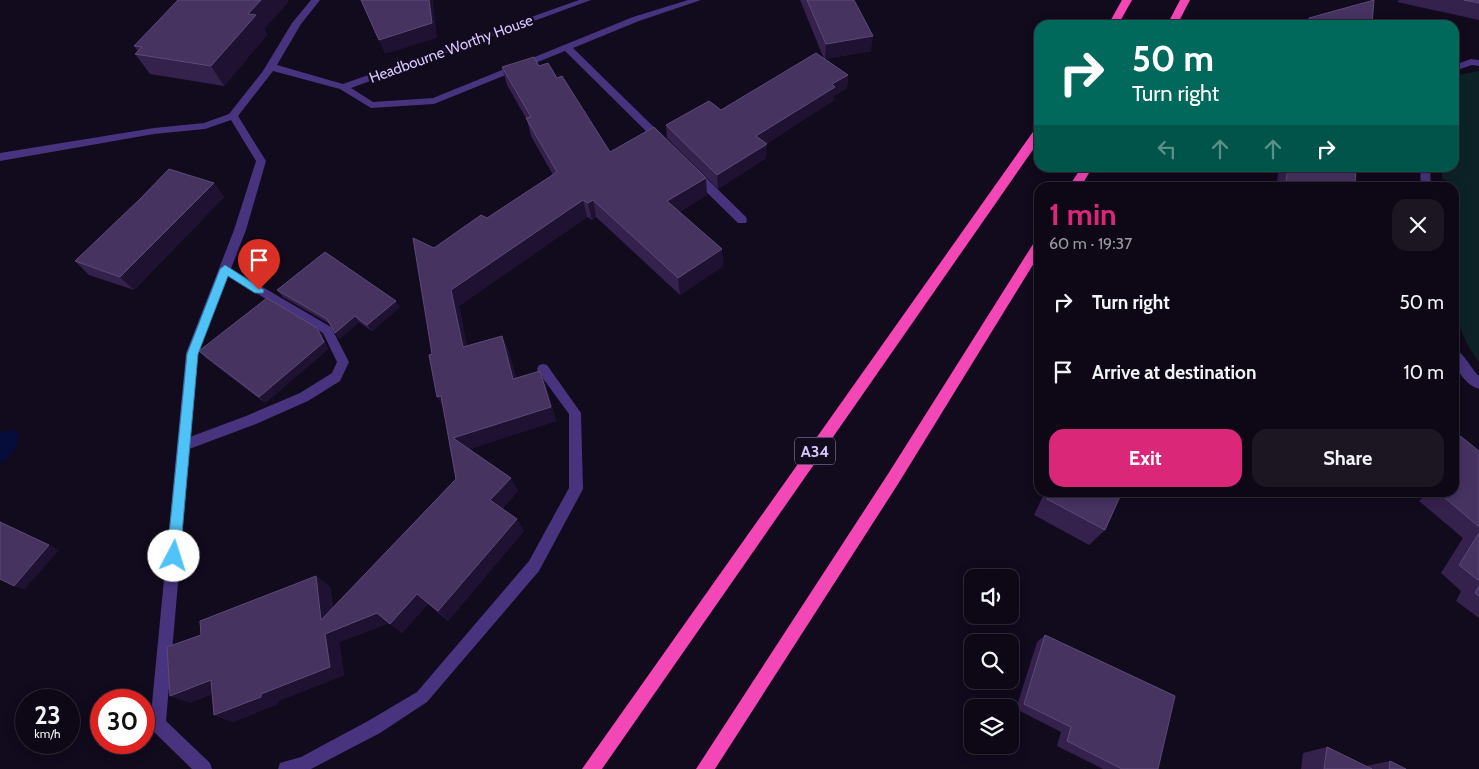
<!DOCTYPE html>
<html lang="en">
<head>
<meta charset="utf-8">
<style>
  :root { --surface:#0e0816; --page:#1c1623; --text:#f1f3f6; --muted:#9b9aa1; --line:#2e2935; --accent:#db2777 }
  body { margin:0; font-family:Cabin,sans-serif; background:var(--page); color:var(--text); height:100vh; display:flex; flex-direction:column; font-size:19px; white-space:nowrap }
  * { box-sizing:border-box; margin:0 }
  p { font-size:16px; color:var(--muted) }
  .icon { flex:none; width:28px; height:28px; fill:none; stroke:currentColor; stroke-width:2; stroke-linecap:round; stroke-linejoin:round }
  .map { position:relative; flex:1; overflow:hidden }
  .details { position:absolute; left:1034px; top:182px; width:425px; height:315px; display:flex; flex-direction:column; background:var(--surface); border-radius:15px; box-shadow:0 2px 12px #0003,0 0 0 1px var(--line) }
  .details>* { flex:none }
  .banner { position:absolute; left:1034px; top:20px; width:425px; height:152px; border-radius:15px; box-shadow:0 2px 12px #0003,0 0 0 1px var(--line); background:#00695c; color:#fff; overflow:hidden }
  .buttons { position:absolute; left:964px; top:569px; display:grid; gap:10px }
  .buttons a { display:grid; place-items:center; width:55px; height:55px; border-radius:10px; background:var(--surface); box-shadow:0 2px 12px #0003,0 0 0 1px var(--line); font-size:25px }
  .speed { position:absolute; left:15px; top:689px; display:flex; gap:10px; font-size:25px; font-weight:700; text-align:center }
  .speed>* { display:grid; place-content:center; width:65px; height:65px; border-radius:50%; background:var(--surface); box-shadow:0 2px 12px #0003,0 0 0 1px var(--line); line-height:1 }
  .speed small { font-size:12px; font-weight:400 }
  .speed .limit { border:8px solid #d22; background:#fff; color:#111 }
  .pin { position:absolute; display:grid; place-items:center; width:42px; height:42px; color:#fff; margin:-51px -21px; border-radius:50% 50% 50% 0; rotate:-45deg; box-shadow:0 0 5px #0007 }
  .pin .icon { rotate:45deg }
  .me { position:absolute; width:55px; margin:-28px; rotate:5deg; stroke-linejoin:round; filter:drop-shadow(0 0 4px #0008) }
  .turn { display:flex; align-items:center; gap:18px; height:105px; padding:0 15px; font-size:22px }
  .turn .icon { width:65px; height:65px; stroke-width:2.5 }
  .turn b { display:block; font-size:35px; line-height:42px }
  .lanes { display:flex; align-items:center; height:48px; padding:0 15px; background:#0003; justify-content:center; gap:25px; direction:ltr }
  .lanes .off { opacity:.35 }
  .round { display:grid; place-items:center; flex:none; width:52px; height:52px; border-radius:15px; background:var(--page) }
  .headline { display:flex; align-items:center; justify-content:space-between; height:85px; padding:0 15px }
  h1 { font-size:30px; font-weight:700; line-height:38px; color:var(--accent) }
  .button { display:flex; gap:10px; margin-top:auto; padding:10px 15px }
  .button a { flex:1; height:58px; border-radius:15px; background:var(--accent); color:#fff; font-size:20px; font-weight:700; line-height:58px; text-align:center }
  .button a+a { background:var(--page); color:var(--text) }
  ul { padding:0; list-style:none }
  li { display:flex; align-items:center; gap:15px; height:70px; padding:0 15px }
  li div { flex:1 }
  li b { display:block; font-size:19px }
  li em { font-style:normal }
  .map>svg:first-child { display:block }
</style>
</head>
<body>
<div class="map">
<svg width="1479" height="769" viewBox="0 0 1479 769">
  <rect width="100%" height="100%" fill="#120a1d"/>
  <path fill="#0d2227" d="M1479,71v291c-32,-43 -25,-80 -25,-131l4,-2 -3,-43 -13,-8v-10h12v-92z"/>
  <path fill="#060d3a" d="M13,430l6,4c0,14 -7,22 -19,29v-31z"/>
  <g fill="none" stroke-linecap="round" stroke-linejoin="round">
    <polygon fill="#48337e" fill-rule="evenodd" points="225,265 331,327 349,362 340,381 308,401 256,424 184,451 179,449 177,445 179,441 246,416 300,393 332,373 337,362 323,333 221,272 219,269"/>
    <g fill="#48337e" fill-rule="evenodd">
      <polygon points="311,0 320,0 301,24 277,65 343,84 579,0 591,0 351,88 373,102 433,98 633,17 688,0 701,0 639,21 573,48 665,138 666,140 661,143 657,142 565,51 434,104 371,108 340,89 273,71 238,116 266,161 246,230 198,353 166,721 210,763 212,769 192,769 152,730 150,724 186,353 234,230 256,161 231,120 205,129 154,134 0,161 0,153 154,128 204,123 229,114 263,71 292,23"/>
      <polygon points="1471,59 1479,60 1479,66 1472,65 1454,71 1454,65"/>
      <polygon points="1420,168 1430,168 1431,188 1421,188"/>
      <polygon points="694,169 698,170 746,217 747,220 746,223 738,223 690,176 690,170"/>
      <path d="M1454,349c10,3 17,20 25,27v13c-17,-6 -26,-24 -25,-40z"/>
      <polygon points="543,364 547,365 581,413 583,489 539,571 427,702 380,733 311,769 278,769 280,763 301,757 368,721 417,692 529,561 569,488 569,414 539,373 537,369 539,365"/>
    </g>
    <g fill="#f347b6" fill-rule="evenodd">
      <polygon points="1122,0 1132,0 1118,25 1108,25"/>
      <polygon points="1180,0 1190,0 1177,25 1167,25"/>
      <polygon points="1039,128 1039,141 602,769 582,769 1035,129"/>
      <polygon points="1081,168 1092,168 1080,188 1068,188"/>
      <polygon points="1039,239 1039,255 898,484 715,769 696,769 888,474 1035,241"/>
    </g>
  </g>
  <g fill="#34214c">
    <polygon points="800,0 854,0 871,51 825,59 848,75 847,88 834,96 834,100 766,144 766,158 718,189 667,138 666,125 721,110 824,59"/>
    <polygon points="1399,0 1479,0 1479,20 1397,2"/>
    <polygon points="289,1 264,29 267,35 224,86 150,74 135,54 138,51 134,46"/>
    <polygon points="1309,18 1372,25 1305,25"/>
    <polygon points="539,66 557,78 610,152 707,195 679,212 722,249 723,266 680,295 596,217 592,220 587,217 459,306 467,346 502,336 509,352 516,378 540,371 546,386 556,421 469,449 518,491 502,509 524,531 448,621 428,604 402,633 389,623 339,642 344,675 278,701 278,704 233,722 214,715 212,694 190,703 201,635 316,576 330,587 333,608 456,479 443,406 437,397 432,354 434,248 487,218 553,175 531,136 527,120 507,85 502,67"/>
    <polygon points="1279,168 1356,168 1355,188 1276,188"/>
    <polygon points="214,183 224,197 134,290 89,275 75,261"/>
    <polygon points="277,290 400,307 372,331 359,322 339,339 330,324 283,297"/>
    <polygon points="317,328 322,334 328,349 265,403 206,358 199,351"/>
    <polygon points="1479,451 1479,618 1456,601 1461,591 1441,573 1463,538 1419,501 1430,492 1454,492"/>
    <polygon points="1045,492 1122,492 1105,530 1089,545 1034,515"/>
    <polygon points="1045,635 1158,769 1103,769 1057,746 1061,732 1016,709 1037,642"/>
    <polygon points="1327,747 1366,766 1390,761 1406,769 1301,769 1303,753"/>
  </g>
  <g fill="#1f1131">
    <polygon points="261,0 288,0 289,1 264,29 267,35 224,86 211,66 248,14"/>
    <polygon points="429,0 433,0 437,38 385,54 379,40"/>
    <polygon points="873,36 871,51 825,59 826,44"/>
    <polygon points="848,75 847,88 834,96 834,100 756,150 756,136 832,84"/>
    <polygon points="767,144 766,158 718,189 717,175"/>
    <polygon points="706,178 707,195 668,218 667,201"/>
    <polygon points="214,183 224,197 134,290 120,277"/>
    <polygon points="583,200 587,217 459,306 471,363 463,347 451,290"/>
    <polygon points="593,200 596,217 592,220 588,203"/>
    <polygon points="722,249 723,266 680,295 678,278"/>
    <polygon points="396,301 400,307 372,331 367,325"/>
    <polygon points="355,316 359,322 339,339 335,333"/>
    <polygon points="317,328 322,334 328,349 265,403 259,397"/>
    <polygon points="502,336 509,352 520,393 513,379"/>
    <polygon points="540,371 546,386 556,421 462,452 453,438"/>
    <polygon points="441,396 446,411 437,397"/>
    <polygon points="511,478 518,491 498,513 490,500"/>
    <polygon points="517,519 524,531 448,621 438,611"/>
    <polygon points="49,545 59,550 24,590 14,586"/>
    <polygon points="316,576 330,587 335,629 321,620"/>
    <polygon points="417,594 428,604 402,633 390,624"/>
    <polygon points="377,613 390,623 339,642 344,675 278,701 278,704 233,722 214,715 261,694 325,634"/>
    <polygon points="211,680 230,687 190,703 170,696"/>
  </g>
  <g fill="#463360" stroke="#5d4a79">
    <polygon points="178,0 261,0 248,14 256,15 211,66 135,54 142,47 134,46"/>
    <polygon points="361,0 429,0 432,23 379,40"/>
    <polygon points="807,0 854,0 873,36 826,44"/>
    <polygon points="1374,0 1372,25 1308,25 1309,18"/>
    <polygon points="1464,0 1479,0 1479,3"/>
    <polygon points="816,53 848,75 832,84 835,87 756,136 767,144 717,175 666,125 709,101 721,110"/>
    <polygon points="534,57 539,66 548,63 557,78 562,76 610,152 654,127 706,178 667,201 722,249 678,278 593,200 588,203 583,200 451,290 463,347 502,336 513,379 540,371 551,407 453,438 511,478 490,500 517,519 438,611 417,594 390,624 377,613 325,634 330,667 261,694 261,697 214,715 211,680 170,696 167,647 201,635 200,621 316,576 321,620 456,479 441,396 437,397 429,355 432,354 413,238 434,248 481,215 487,218 557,172 526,118 531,117 502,67"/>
    <polygon points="1288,168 1356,168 1355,188 1285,188"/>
    <polygon points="169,169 214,183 120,277 75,261 141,198"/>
    <polygon points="325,252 396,301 367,325 355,316 335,333 327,319 277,290"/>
    <polygon points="267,298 317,328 324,342 259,397 199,351"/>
    <polygon points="1454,431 1479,451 1479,527 1438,492 1454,492"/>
    <polygon points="1050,492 1122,492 1105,530 1047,499"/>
    <polygon points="0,522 49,545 14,586 0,579"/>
    <polygon points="1479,533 1479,581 1459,565"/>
    <polygon points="1479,586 1479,596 1475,593"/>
    <polygon points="1045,635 1175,696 1158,769 1122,769 1067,741 1071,727 1024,704"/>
    <polygon points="1327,747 1372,769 1324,769"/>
    <polygon points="1390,761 1406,769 1389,769"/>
  </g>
  <polygon fill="#4fc3f7" stroke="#337fa1" points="225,265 264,290 263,293 255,293 228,276 198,354 180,556 178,561 174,563 169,561 167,556 187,354 220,269"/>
  <g text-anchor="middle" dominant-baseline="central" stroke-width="5" stroke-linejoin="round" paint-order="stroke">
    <g font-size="15" fill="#dac6ff" stroke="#120a1d">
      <text transform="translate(451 49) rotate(-20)">Headbourne Worthy House</text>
    </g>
    <rect fill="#120a1d" stroke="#9e8ebb" stroke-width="1" x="795" y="437.5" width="40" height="27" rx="4"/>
    <g font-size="16" font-weight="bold" fill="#dac6ff">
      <text x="815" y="451">A34</text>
    </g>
  </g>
</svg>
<div class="buttons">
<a><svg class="icon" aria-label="sound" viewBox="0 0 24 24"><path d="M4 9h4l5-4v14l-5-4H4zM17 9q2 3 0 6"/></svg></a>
<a><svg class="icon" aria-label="search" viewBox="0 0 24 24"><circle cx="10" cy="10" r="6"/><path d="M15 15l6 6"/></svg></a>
<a><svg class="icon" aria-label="layers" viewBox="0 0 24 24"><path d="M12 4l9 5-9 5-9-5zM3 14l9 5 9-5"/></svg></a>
</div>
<div class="speed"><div>23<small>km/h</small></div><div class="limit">30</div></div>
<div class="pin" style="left:259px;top:290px;background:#d93025"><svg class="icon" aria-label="arrive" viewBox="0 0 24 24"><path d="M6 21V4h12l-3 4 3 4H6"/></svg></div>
<svg class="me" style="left:174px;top:556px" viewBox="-20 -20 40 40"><circle r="19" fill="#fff"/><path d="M0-13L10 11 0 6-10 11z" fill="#4fc3f7"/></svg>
<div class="banner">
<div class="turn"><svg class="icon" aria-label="right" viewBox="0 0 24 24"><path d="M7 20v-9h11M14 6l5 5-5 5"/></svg><div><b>50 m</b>Turn right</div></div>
<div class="lanes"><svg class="icon off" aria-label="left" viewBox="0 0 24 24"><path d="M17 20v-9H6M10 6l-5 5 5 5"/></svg><svg class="icon off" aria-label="ahead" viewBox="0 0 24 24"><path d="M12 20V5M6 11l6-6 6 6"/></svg><svg class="icon off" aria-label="ahead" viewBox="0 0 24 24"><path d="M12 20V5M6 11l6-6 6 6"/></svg><svg class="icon" aria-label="right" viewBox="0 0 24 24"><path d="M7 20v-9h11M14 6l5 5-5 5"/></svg></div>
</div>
<section class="details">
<div class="headline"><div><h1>1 min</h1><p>60 m · 19:37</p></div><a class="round"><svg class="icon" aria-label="close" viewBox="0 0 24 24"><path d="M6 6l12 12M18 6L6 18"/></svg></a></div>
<ul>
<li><svg class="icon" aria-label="right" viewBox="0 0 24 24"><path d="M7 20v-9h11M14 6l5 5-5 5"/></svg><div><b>Turn right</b></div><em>50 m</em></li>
<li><svg class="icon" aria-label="arrive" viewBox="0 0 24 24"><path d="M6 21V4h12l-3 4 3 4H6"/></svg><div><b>Arrive at destination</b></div><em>10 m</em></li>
</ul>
<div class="button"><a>Exit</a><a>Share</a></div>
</section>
</div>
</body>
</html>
